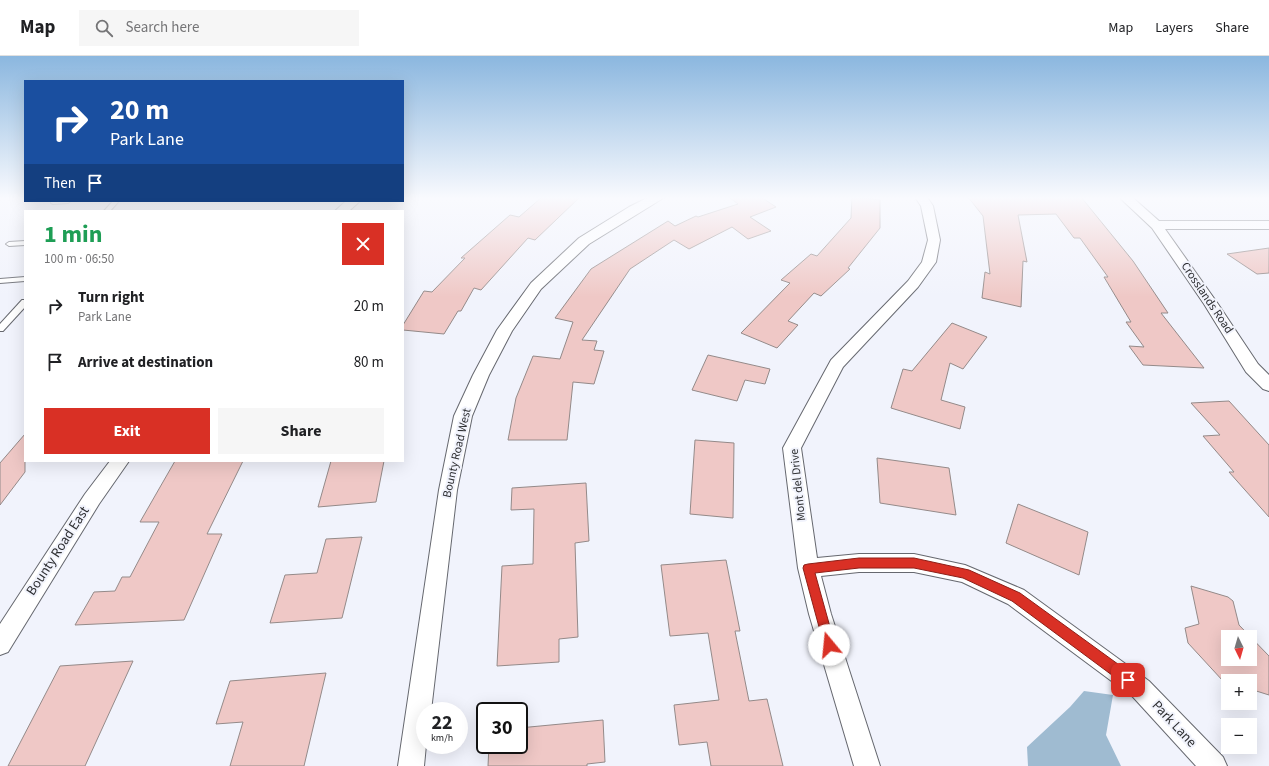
<!DOCTYPE html>
<html lang="en">
<head>
<meta charset="utf-8">
<style>
  :root { --surface:#fff; --page:#f6f6f6; --text:#202124; --muted:#757577; --line:#e0e0e0; --accent:#d93025 }
  body { margin:0; font-family:"Source Sans 3",sans-serif; background:var(--page); color:var(--text); height:100vh; display:flex; flex-direction:column; font-size:15px; white-space:nowrap }
  * { box-sizing:border-box; margin:0 }
  p { font-size:13px; color:var(--muted) }
  .icon { flex:none; width:22px; height:22px; fill:none; stroke:currentColor; stroke-width:2; stroke-linecap:round; stroke-linejoin:round }
  .map { position:relative; flex:1; overflow:hidden }
  .drawer { position:absolute; left:24px; top:154px; width:380px; height:252px; display:flex; flex-direction:column; background:var(--surface); border-radius:0px; box-shadow:0 4px 16px #0002 }
  .drawer>* { flex:none }
  .banner { position:absolute; left:24px; top:24px; width:380px; height:122px; border-radius:0px; box-shadow:0 4px 16px #0002; background:#1a4fa0; color:#fff; overflow:hidden }
  .needle { width:26px; rotate:175deg }
  .tools { position:absolute; left:1221px; top:574px; display:grid; gap:8px }
  .tools a { display:grid; place-items:center; width:36px; height:36px; border-radius:0px; background:var(--surface); box-shadow:0 4px 16px #0002; font-size:20px }
  .speed { position:absolute; left:416px; top:646px; display:flex; gap:8px; font-size:20px; font-weight:700; text-align:center }
  .speed>* { display:grid; place-content:center; width:52px; height:52px; border-radius:50%; background:var(--surface); box-shadow:0 4px 16px #0002; line-height:1 }
  .speed small { font-size:10px; font-weight:400 }
  .speed .limit { border:2px solid #111; border-radius:6px; background:#fff; color:#111 }
  .pin { position:absolute; display:grid; place-items:center; width:34px; height:34px; color:#fff; margin:-17px; border-radius:8px; box-shadow:0 2px 6px #0006 }
  .me { position:absolute; width:44px; margin:-22px; rotate:343deg; stroke-linejoin:round; filter:drop-shadow(0 0 3px #0008) }
  .turn { display:flex; align-items:center; gap:14px; height:84px; padding:0 20px; font-size:18px }
  .turn .icon { width:52px; height:52px; stroke-width:2.5 }
  .turn b { display:block; font-size:28px; line-height:34px }
  .then { display:flex; align-items:center; height:38px; padding:0 20px; background:#0003; gap:8px; font-size:15px }
  .round { display:grid; place-items:center; flex:none; width:42px; height:42px; border-radius:0px; background:var(--page) }
  .headline { display:flex; align-items:center; justify-content:space-between; height:68px; padding:0 20px }
  h1 { font-size:24px; font-weight:700; line-height:30px; color:#1e9e55 }
  .button { display:flex; gap:8px; margin-top:auto; padding:8px 20px }
  .button a { flex:1; height:46px; border-radius:0px; background:var(--accent); color:#fff; font-size:16px; font-weight:700; line-height:46px; text-align:center }
  .button a+a { background:var(--page); color:var(--text) }
  ul { padding:0; list-style:none }
  li { display:flex; align-items:center; gap:12px; height:56px; padding:0 20px }
  li div { flex:1 }
  li b { display:block; font-size:15px }
  li em { font-style:normal }
  header { display:flex; align-items:center; gap:24px; box-sizing:border-box; height:56px; padding:0 20px; background:var(--surface); border-bottom:1px solid var(--line) }
  header strong { font-size:19px }
  nav { display:flex; gap:22px; margin-inline-start:auto; font-size:14px }
  .search { width:280px; height:36px; background:var(--page); display:flex; align-items:center; gap:10px; box-sizing:border-box; padding:0 14px; border-radius:0px; color:var(--muted); font-size:15px }
  .map>svg:first-child { display:block }
</style>
</head>
<body>
<header>
<strong>Map</strong>
<div class="search"><svg class="icon" aria-label="search" viewBox="0 0 24 24"><circle cx="10" cy="10" r="6"/><path d="M15 15l6 6"/></svg>Search here</div>
<nav><a>Map</a><a>Layers</a><a>Share</a></nav>
</header>
<div class="map">
<svg width="1269" height="710" viewBox="0 0 1269 710">
  <rect width="100%" height="100%" fill="#f1f3fc"/>
  <polygon fill="#9fbbd1" points="1084,635 1113,639 1106,679 1121,710 1028,710 1027,691 1070,651"/>
  <g fill="#efc8c6" stroke="#948a89" fill-rule="evenodd">
    <polygon points="542,141 580,141 535,184 528,182 481,234 474,232 461,255 458,255 444,278 403,274 403,269 424,235 432,236 465,202 461,202 510,159 519,161"/>
    <polygon points="729,141 761,141 776,151 750,161 771,175 748,183 732,171 689,193 674,184 630,213 582,284 597,285 594,294 604,295 594,328 573,326 567,384 508,384 516,342 533,300 560,303 573,266 555,262 591,213 668,165 675,170 696,160 698,161 738,148"/>
    <polygon points="852,141 880,144 880,172 848,212 850,213 821,240 814,237 788,265 798,269 777,292 741,277 790,227 781,224 811,198 817,200 851,162"/>
    <polygon points="968,141 1081,141 1133,205 1168,257 1161,257 1204,312 1143,309 1129,290 1144,291 1126,266 1131,266 1104,221 1108,221 1080,182 1074,182 1056,158 1018,159 1027,206 1023,205 1021,251 982,242 985,216 990,218 983,160"/>
    <polygon points="1269,192 1269,217 1257,218 1227,198"/>
    <polygon points="952,267 987,281 963,313 950,307 941,344 965,351 960,373 891,352 903,313 912,315"/>
    <polygon points="708,299 770,313 765,328 745,324 737,345 692,334"/>
    <polygon points="1229,345 1269,389 1269,461 1229,416 1234,416 1203,380 1220,379 1191,347"/>
    <polygon points="25,378 25,416 0,449 0,407"/>
    <polygon points="695,384 734,387 733,462 690,458"/>
    <polygon points="877,402 949,412 956,459 880,447"/>
    <polygon points="175,405 243,405 207,478 222,478 184,564 75,569 94,536 115,535 122,521 130,521 159,466 140,466"/>
    <polygon points="331,405 384,405 376,446 318,451"/>
    <polygon points="586,427 589,485 575,487 578,581 559,583 559,606 497,610 502,510 533,508 534,453 511,454 512,432"/>
    <polygon points="1018,448 1088,476 1079,519 1006,487"/>
    <polygon points="362,481 342,562 270,567 285,519 317,517 326,483"/>
    <polygon points="726,504 740,575 735,575 749,645 767,643 783,710 711,710 707,686 679,689 674,649 719,644 708,577 670,580 661,509"/>
    <path d="M1191,530l37,11 5,4 6,24 30,31v39l-19,-6v-8h-27l-35,-38 -3,-15 14,-4zM1228,581h22v22h-22z"/>
    <polygon points="133,605 85,710 8,710 60,610"/>
    <polygon points="326,617 304,710 230,710 243,666 216,668 230,625"/>
    <polygon points="603,664 605,706 587,708 587,710 488,710 489,689 519,689 519,672"/>
  </g>
  <g fill="none" stroke-linecap="round" stroke-linejoin="round">
    <defs>
      <g id="service">
        <polygon points="51,145 71,145 68,147 53,148 51,147"/>
        <polygon points="113,145 119,145 110,155 104,155"/>
        <polygon points="25,185 25,189 9,190 6,188 9,186"/>
        <polygon points="25,221 25,225 0,227 0,223"/>
        <polygon points="22,244 25,244 25,251 3,275 0,275 0,268"/>
      </g>
      <g id="minor">
        <polygon points="649,141 665,141 589,188 541,233 512,275 489,319 472,360 457,434 431,655 425,655 426,689 424,710 398,710 439,434 454,360 473,319 497,274 531,227 579,182 629,151"/>
        <polygon points="915,141 927,141 933,150 940,184 936,206 918,231 843,311 801,392 817,502 859,498 914,498 965,509 1024,534 1149,625 1223,701 1227,710 1196,710 1133,641 1008,548 962,526 914,516 859,516 821,520 831,558 880,710 854,710 809,558 798,512 783,392 831,304 908,225 922,206 928,184 921,150"/>
        <polygon points="1119,141 1132,141 1159,165 1269,165 1269,173 1165,173 1218,248 1258,308 1269,319 1269,335 1263,333 1246,316 1204,248 1152,172"/>
        <polygon points="346,145 360,145 349,155 335,155"/>
        <polygon points="110,405 129,405 99,448 8,596 0,599 0,568 85,438"/>
      </g>
    </defs>
    <use href="#service" stroke="#66686f" stroke-width="2"/>
    <use href="#minor" stroke="#66686f" stroke-width="2"/>
    <use href="#service" fill="#fff" fill-rule="evenodd"/>
    <use href="#minor" fill="#fff" fill-rule="evenodd"/>
  </g>
  <linearGradient id="sky" x2="0" y2="1"><stop stop-color="#8bb7df"/><stop offset="0.59" stop-color="#f9fafe"/><stop offset="1" stop-color="#f9fafe" stop-opacity="0"/></linearGradient>
  <rect width="1269" height="241" fill="url(#sky)"/>
  <polygon fill="#d93025" stroke="#8d1f18" points="859,502 914,502 969,514 1020,537 1133,619 1135,624 1133,628 1128,630 1124,628 1012,545 963,522 914,512 859,512 815,517 835,589 834,593 829,594 825,593 803,512 804,509 808,508"/>
  <g text-anchor="middle" dominant-baseline="central" stroke-width="4" stroke-linejoin="round" paint-order="stroke">
    <g font-size="12" fill="#2f3033" stroke="#f1f3fc">
      <text transform="translate(1207 242) rotate(56)">Crosslands Road</text>
      <text transform="translate(457 397) rotate(-77)">Bounty Road West</text>
      <text transform="translate(798 429) rotate(-96)">Mont del Drive</text>
    </g>
    <g font-size="14" fill="#2f3033" stroke="#f1f3fc">
      <text transform="translate(58 495) rotate(-57)">Bounty Road East</text>
      <text transform="translate(1174 668) rotate(47)">Park Lane</text>
    </g>
  </g>
</svg>
<div class="tools">
<a><svg class="needle" viewBox="-14 -14 28 28"><path d="M0-13l5 13h-10z" fill="#e53935"/><path d="M0 13l5-13h-10z" fill="#757577"/></svg></a>
<a>+</a>
<a>−</a>
</div>
<div class="speed"><div>22<small>km/h</small></div><div class="limit">30</div></div>
<div class="pin" style="left:1128px;top:624px;background:#d93025"><svg class="icon" aria-label="arrive" viewBox="0 0 24 24"><path d="M6 21V4h12l-3 4 3 4H6"/></svg></div>
<svg class="me" style="left:829px;top:589px" viewBox="-20 -20 40 40"><circle r="19" fill="#fff"/><path d="M0-13L10 11 0 6-10 11z" fill="#d93025"/></svg>
<div class="banner">
<div class="turn"><svg class="icon" aria-label="right" viewBox="0 0 24 24"><path d="M7 20v-9h11M14 6l5 5-5 5"/></svg><div><b>20 m</b>Park Lane</div></div>
<div class="then">Then<svg class="icon" aria-label="arrive" viewBox="0 0 24 24"><path d="M6 21V4h12l-3 4 3 4H6"/></svg></div>
</div>
<section class="drawer">
<div class="headline"><div><h1>1 min</h1><p>100 m · 06:50</p></div><a class="round" style="background:#d93025;color:#fff"><svg class="icon" aria-label="close" viewBox="0 0 24 24"><path d="M6 6l12 12M18 6L6 18"/></svg></a></div>
<ul>
<li><svg class="icon" aria-label="right" viewBox="0 0 24 24"><path d="M7 20v-9h11M14 6l5 5-5 5"/></svg><div><b>Turn right</b><p>Park Lane</p></div><em>20 m</em></li>
<li><svg class="icon" aria-label="arrive" viewBox="0 0 24 24"><path d="M6 21V4h12l-3 4 3 4H6"/></svg><div><b>Arrive at destination</b></div><em>80 m</em></li>
</ul>
<div class="button"><a>Exit</a><a>Share</a></div>
</section>
</div>
</body>
</html>
